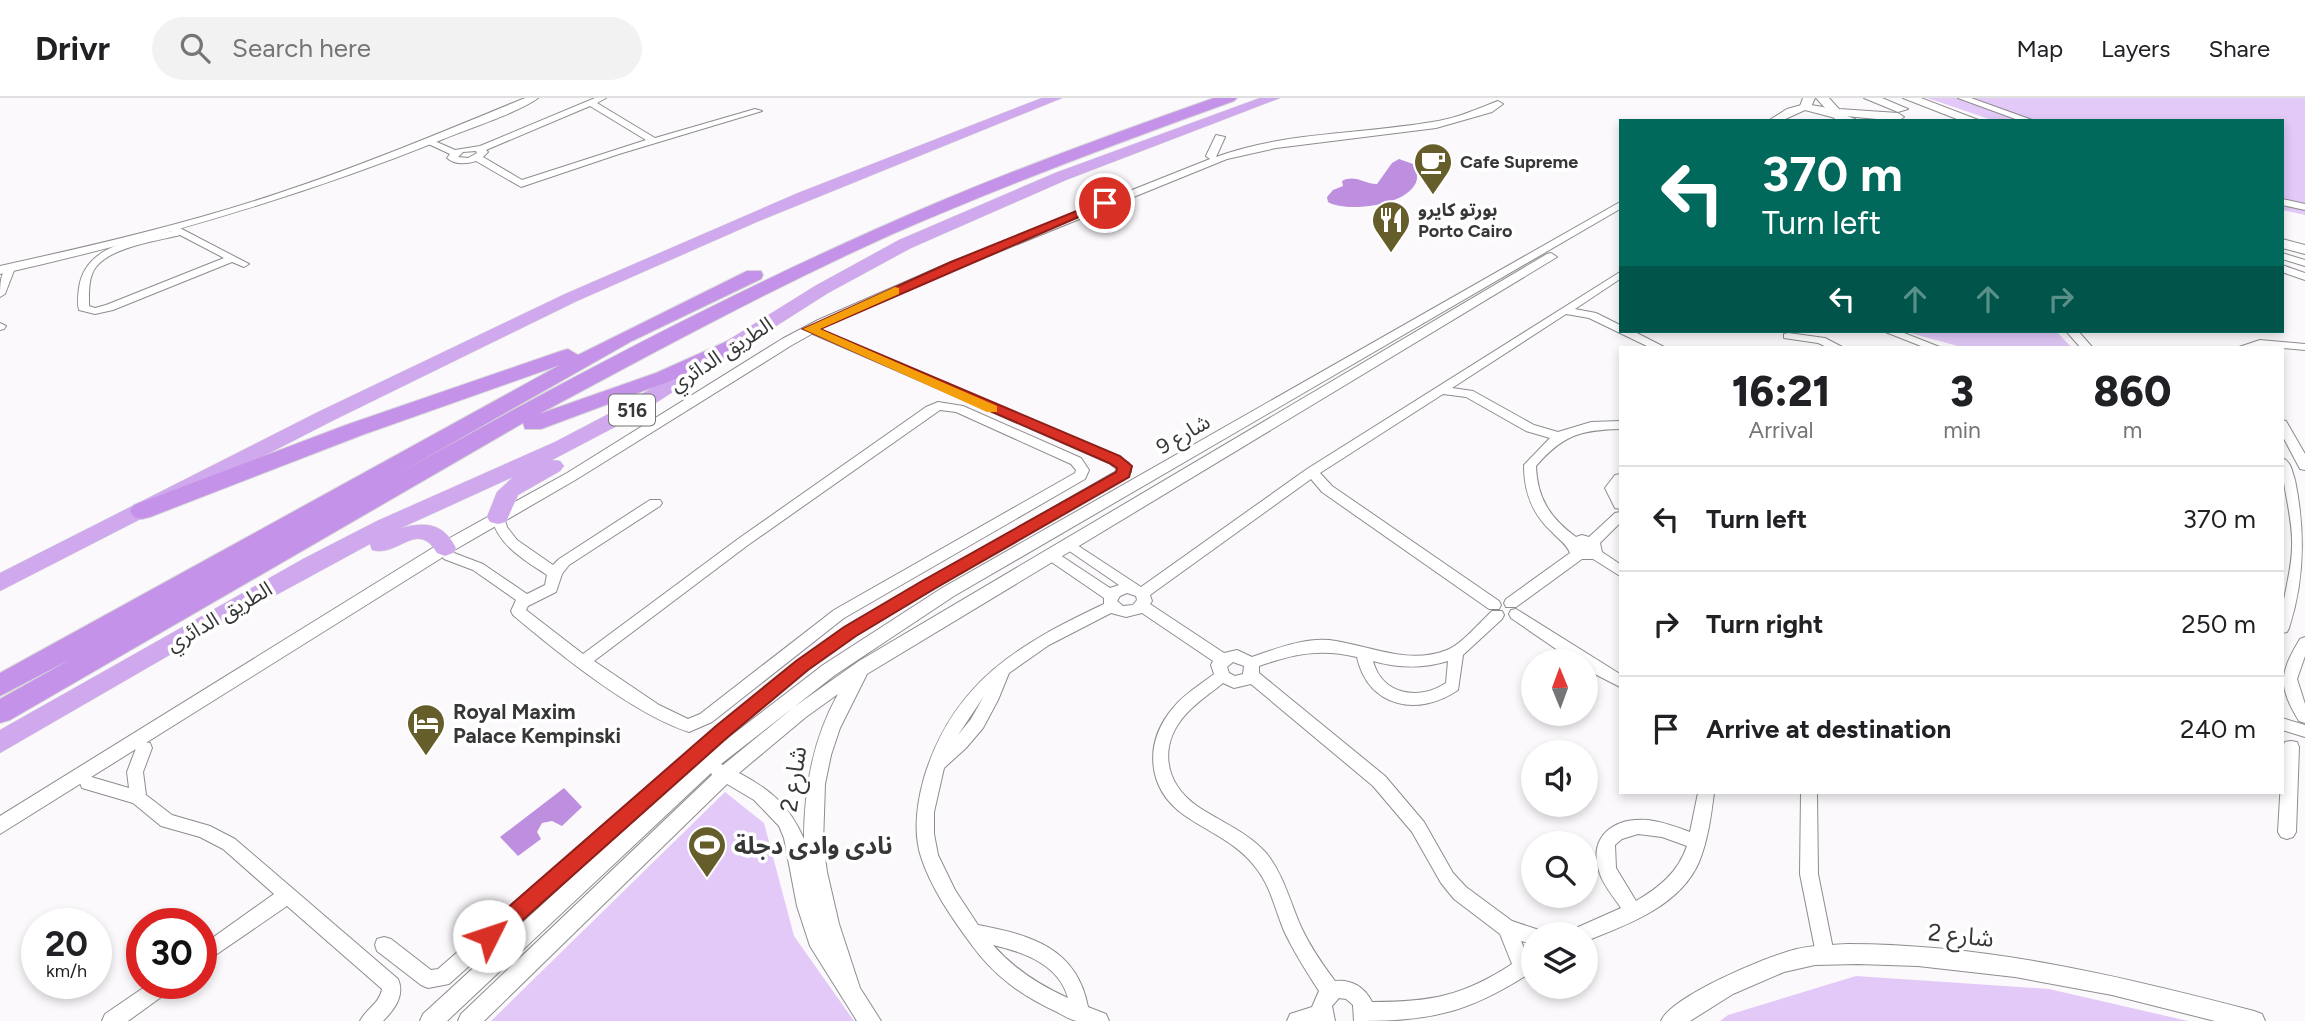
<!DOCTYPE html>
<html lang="en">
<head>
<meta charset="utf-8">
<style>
  :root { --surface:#fff; --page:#f2f2f2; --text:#202124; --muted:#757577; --line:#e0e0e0 }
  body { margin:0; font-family:Figtree,"Noto Sans Arabic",sans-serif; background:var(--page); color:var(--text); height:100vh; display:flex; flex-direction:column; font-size:26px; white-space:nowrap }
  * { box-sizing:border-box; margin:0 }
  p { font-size:23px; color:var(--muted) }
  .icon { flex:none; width:38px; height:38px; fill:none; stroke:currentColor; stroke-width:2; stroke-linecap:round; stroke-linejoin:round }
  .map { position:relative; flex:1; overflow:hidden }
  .side { position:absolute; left:1619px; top:248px; width:665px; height:448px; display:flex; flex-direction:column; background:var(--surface); border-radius:0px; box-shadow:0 4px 10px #0003 }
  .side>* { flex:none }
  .hud { position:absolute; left:1619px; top:21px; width:665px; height:214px; border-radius:0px; box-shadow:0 4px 10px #0003; background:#00695c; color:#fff; overflow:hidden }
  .needle { width:46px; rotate:359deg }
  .controls { position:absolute; left:1521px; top:551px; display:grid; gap:14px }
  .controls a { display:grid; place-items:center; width:77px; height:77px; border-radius:50%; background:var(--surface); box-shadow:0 4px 10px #0003; font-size:35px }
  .speed { position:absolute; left:21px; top:810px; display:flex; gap:14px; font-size:35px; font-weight:700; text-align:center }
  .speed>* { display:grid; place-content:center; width:91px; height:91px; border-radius:50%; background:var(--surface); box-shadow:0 4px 10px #0003; line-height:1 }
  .speed small { font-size:18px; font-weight:400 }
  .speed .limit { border:10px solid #d22; background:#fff; color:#111 }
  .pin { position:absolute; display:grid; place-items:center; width:60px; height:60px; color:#fff; margin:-30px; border:4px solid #fff; border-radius:50%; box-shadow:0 2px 7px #0007 }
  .me { position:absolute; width:77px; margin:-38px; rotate:49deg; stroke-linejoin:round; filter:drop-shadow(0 0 5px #0008) }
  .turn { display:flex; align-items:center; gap:24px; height:147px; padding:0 28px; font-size:32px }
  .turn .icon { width:91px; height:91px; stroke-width:2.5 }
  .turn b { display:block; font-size:49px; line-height:60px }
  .lanes { display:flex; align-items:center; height:66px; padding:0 28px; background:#0003; justify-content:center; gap:35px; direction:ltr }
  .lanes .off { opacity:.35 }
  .eta { display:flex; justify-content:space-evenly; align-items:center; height:119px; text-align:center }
  .eta b { font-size:42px; font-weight:800; line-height:49px }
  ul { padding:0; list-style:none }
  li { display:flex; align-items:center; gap:21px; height:105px; padding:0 28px; border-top:2px solid var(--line) }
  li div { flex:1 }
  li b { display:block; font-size:26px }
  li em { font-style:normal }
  header { display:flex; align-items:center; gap:42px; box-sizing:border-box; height:98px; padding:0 35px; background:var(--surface); border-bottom:2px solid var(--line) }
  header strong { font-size:33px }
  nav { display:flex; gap:38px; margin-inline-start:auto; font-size:24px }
  .search { width:490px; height:63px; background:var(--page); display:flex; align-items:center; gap:18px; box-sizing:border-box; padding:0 24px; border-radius:38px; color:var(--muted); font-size:26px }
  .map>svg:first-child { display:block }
</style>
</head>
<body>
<header>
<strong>Drivr</strong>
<div class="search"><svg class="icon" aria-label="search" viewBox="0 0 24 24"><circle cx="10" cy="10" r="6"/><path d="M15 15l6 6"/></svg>Search here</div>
<nav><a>Map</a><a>Layers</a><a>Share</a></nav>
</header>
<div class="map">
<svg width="2305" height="923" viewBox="0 0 2305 923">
  <rect width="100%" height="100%" fill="#fbf9fc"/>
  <g fill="#e2c9f7">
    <polygon points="1927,0 2305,0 2305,117 2282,112 2282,23 1995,23"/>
    <polygon points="1903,233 2056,233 2072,250 1965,250"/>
    <polygon points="725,694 764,725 794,838 854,923 491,923"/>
    <polygon points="1856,878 2049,891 2188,923 1720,923 1728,917"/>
  </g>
  <g fill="#bd8fde">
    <path d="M1399,61l14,5c1,5 5,10 4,15 -5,27 -71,34 -89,23l-1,-5 6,-7 10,-4 -1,-5c13,-7 22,3 35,3l15,-21z"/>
    <polygon points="564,690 582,709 562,728 552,723 542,725 537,734 541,741 518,758 500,739"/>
  </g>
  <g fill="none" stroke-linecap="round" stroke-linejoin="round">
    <defs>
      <g id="minor">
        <path d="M595,0h11l-9,5 58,35 100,-29 7,2 -143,43 -98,33 -45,-26c-10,3 -21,4 -29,-3l3,-4 -28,-13 8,-2 25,11 25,-4zM590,8l56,34 -124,40 -39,-23 5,-5 -2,-2zM476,53l1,2 -9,5 -10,-1 5,-5z"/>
        <polygon points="1958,0 1971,0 2035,23 2021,23"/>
        <polygon points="1839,15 1855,21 1856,23 1843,23 1836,20 1836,16"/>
        <polygon points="2282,101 2305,106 2305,112 2282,107"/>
        <path d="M174,127l75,39 -5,3 -12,-5 -119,48 -18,4 -16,-4c-2,-7 -1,-14 0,-22 6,-44 57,-48 93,-57l-3,-3zM180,137l44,23 -118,47 -11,3 -6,-2c0,-12 -1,-29 7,-39 15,-20 61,-26 84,-32z"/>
        <polygon points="2282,155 2305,162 2305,168 2282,161"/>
        <path d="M10,167l5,3 -10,26 -5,3c0,-11 0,-27 10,-32z"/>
        <polygon points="2282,167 2305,175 2305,182 2282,174"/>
        <path d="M1620,174v7l-45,30 21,4 24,12v6h13l33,17h-15l-62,-30 -23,-4 -114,74 21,3 61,34 24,7 33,-10 29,-1v8c-40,1 -57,6 -84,37 1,32 14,52 40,71l6,-2 7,2 26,-24 5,-1v11l-20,20 2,9 18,12v12l-27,-17h-11l-66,48h-10l-2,-4 2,-4 64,-46c-4,-10 -11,-13 -18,-21 -20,-18 -28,-40 -28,-67l26,-27 -24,-7 -60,-34 -23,-3 -123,79 12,13 167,115 2,4 -2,4h-10l-167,-117 -11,-13 -161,116 2,6 -2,3 74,49 13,-3 15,7c26,-9 56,-21 84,-16 37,6 73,24 111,9 14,-5 33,-28 45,-39h10l2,4 -2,4 -39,36 -5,35c-39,27 -90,18 -101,-33 -37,-9 -63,-3 -98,9v7l126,103 39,46 29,51 13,14 46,34 27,9 2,4h-8v10l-12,-3 6,14 6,-3v19c-66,43 -102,50 -179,50l-1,-16 -7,-6 -7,-1 -7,8 3,15h-48l3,-7 22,-7 7,-16c-13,-20 -25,-39 -35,-60 -9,-22 -13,-44 -28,-63 -18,-25 -48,-36 -72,-53 -38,-27 -40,-73 -11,-107 11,-14 27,-23 41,-34l-3,-9 2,-4 -71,-48 -16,4 -15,-4 -62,32 -40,28 -11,27 -15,28 -17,20 -22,20 -10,44v22l4,21 17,35 23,35c53,10 99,23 110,82l18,7 3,7c-10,0 -22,0 -32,0 -7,-1 -14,-6 -20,-9 -35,-16 -63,-36 -86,-68 -19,-26 -40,-56 -50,-87 -8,-25 -4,-54 3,-79 29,-96 95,-134 180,-174v-6l-57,-39 -2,-3 2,-3h10l53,35 9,-3 -57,-39 2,-3h10l67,44 166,-118zM1127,495l9,3 1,4 -4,5 -10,1 -6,-5 3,-5zM1373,563c25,7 49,8 75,0l-2,22c-27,18 -64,12 -73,-22zM1233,564l11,4 -1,8 -8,2 -6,-3 -2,-6zM1223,585l11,5 17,-4 122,102 39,46 29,51 13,16 46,35 12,30c-49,32 -81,38 -140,38 -7,-15 -21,-23 -37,-21 -13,-17 -25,-35 -34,-54 -11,-25 -17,-51 -34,-73 -19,-22 -46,-32 -70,-48 -33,-23 -39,-61 -11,-92 11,-12 25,-21 37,-31zM984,598l-13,23 -13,16zM993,847c30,7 66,19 75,53 -29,-13 -54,-29 -75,-53z"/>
        <polygon points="0,225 6,228 4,231 0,232"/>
        <polygon points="810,228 1119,359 1129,365 1131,374 855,538 807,572 728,637 449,886 428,890 421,887 377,853 375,847 377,841 384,839 391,841 431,872 438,871 716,629 797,564 845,530 1118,372 1109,365 806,233 806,229"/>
        <polygon points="1883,233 1899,233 1942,250 1926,250"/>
        <polygon points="2066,233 2078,233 2093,250 2081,250"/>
        <polygon points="1788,235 1825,240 1844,250 1829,250 1818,245 1784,240 1784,236"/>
        <polygon points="2260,242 2305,246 2305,252 2260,248 2236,250"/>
        <path d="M938,304l25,4 118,52 8,12 -4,9 -241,139 -132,104 -23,10c-56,-18 -131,-79 -176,-117l-2,-4 5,-11 -43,-30 -29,-11 -6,-11 2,-3h10l4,8 29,11 44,30 18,-9 2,-10c-23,-15 -48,-29 -56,-58l2,-3h10l4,13 10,13 36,25 6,-6 91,-59h10l2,3 -2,3 -91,59 -7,9 -6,18 -28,14 -2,4 57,44 155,-115 188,-132zM940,312l16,2 115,52 5,6 -1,3 -241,137 -134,104 -12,5 -29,-14 -65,-44 154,-116z"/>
        <polygon points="2282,322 2286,323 2305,356 2305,372 2300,371 2282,337"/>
        <path d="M2282,360c9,3 10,13 13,22 10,49 10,99 -6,148l-2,4 -5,1c0,-9 -1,-18 1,-27 3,-21 9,-39 9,-60 1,-30 -10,-58 -10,-88z"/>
        <polygon points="1620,376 1620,411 1615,410 1605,390 1615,377"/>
        <polygon points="1516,511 1620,576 1620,589 1589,573 1586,571 1586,564 1575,564 1511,520 1509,516 1511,512"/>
        <path d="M2305,539v19l-8,23 8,25v19l-6,-2c-21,-35 -20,-47 1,-82z"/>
        <polygon points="2282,620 2305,627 2305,639 2282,632"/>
        <polygon points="2291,643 2297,644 2299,649 2296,734 2293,739 2287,741 2281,739 2278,734 2283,649 2285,644"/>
        <path d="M144,644l6,1 2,5 -9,24 3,23 26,20 38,11 25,13 163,140c7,16 -3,30 -15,42h-23c6,-12 20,-18 22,-32l-95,-83 -86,59v-19l73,-52 -51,-45 -23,-12 -39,-11 -28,-23 -51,-15 -2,-5 2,-5 6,-2 41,12 -2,-16 11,-29z"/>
        <path d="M1698,695h16c-3,23 -6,47 -15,69 -19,44 -72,63 -113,79v-7h-13l3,-6 45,-20c-7,-11 -19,-24 -22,-37 -11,-36 16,-54 49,-51 15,2 29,7 42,12zM1638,736l24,3 25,9c-9,26 -27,41 -51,55l-20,-33 -1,-23 7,-6z"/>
        <polygon points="1801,695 1817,695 1818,776 1834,856 1832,862 1825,865 1818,862 1816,856 1800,776"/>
        <polygon points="149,886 173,886 171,892 128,923 102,923 105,916"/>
      </g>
      <g id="tertiary">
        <path d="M525,0h13c-18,14 -73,32 -97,42 -144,58 -290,100 -441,134v-8c95,-21 190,-43 282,-74 82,-27 162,-61 243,-94z"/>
        <path d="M1498,3l5,3 -11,8 -56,16 -160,20 -49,11 -268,109 -133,58 -34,19 -215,134 -126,73 -451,282v-18l439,-272 128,-71 215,-134 36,-19 133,-58 259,-103 -4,-3 10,-21 9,2 -9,20c66,-25 147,-23 216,-35 23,-3 45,-13 66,-21z"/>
        <polygon points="1805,6 1823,9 1844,18 1839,21 1805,12 1781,23 1768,23 1787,11"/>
        <path d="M1620,104v7l-666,387 -119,79 -114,89 2,1 71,-58 65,-46 688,-407 4,-1 6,4 -690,417 -27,54 -9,27 -6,29 -2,59 4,29 12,52 21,64 21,33h-24l-47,-75 -13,-40 -13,-68 -5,-12 -25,-26 -27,-16 -243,237h-26l3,-7 251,-239 -1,-2 -264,248h-27l3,-7 278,-255 122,-94 119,-77zM838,596c-25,45 -34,94 -34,145 -15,-34 -33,-49 -65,-66l67,-56z"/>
        <path d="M1848,846c138,0 273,32 406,67l8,3 3,7h-50l-103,-26 -97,-18 -97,-11 -60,-2 -43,1 -31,7 -51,22 -43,27h-29c11,-25 105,-64 132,-71 18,-5 37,-5 55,-6z"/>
      </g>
      <g id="secondary">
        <polygon points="1803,0 1815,0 1810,11 1800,8"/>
        <polygon points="1816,0 1829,0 1839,11 1898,15 1904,19 1898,23 1845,18 1839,22 1835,21"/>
        <polygon points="1864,0 1882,0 1908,11 1898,14"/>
        <polygon points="1903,0 1921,0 1981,23 1962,23"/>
        <polygon points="2282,141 2305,147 2305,156 2282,150"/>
      </g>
      <g id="trunk">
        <polygon points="1042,0 1062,0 759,123 577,203 332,323 0,493 0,475 318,314 565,196 798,95"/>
        <path d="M1260,0h20l-214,82 -155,68 -83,45 -196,125 -80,42 8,1 4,5 -4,5 -42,24 -12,27 -8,2 -8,-2 -3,-5 10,-25 16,-15 -112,51c26,-7 43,-4 55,20l-3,5 -8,3 -8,-3c-20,-34 -39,5 -65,-3l-2,-6 -140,76 -230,133v-23l303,-171 74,-38 178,-79 63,-33 197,-123 84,-46 156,-67z"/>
      </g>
      <path id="motorway" d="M1214,0h23l-3,3c-116,42 -232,85 -346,135 -119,54 -234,116 -349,178l117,-41 76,-34h14l3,4 -3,4 -76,34 -129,48h-16l-2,-6 -513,297 -10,3v-24l71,-40 -71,37v-23l560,-308 -198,70 -212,82 -8,2 -8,-2 -4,-6 4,-6 212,-80 215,-74 7,-2 10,6 169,-84h14l2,4 -2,4 -129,62 -238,135c156,-88 316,-173 480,-246 111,-50 226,-92 340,-132z"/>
    </defs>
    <use href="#minor" stroke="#8e8c8f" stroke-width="2"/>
    <use href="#tertiary" stroke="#8e8c8f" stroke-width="2"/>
    <use href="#secondary" stroke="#8e8c8f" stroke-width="2"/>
    <use href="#trunk" stroke="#d7d7d7" stroke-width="1"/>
    <use href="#motorway" stroke="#d7d7d7" stroke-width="2"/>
    <use href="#minor" fill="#fff" fill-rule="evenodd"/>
    <use href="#tertiary" fill="#fff" fill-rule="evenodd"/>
    <use href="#secondary" fill="#fff" fill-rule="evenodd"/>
    <use href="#trunk" fill="#d0a8ee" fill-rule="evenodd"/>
    <use href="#motorway" fill="#c492e9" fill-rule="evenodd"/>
  </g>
  <polygon fill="#d93025" stroke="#8d1f18" stroke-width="2" points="1101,103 1111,105 820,231 1120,358 1132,368 1129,379 934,491 856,538 808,572 729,638 497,845 489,848 482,845 479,838 482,832 716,628 796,563 844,529 922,483 1116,374 1117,370 1109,365 803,231 951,164"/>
  <polygon fill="#f59e0b" points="895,189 899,190 899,196 820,231 997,308 997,314 987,314 803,231"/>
  <defs>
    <symbol id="cafe-pin" viewBox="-11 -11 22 30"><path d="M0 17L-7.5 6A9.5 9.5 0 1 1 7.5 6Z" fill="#665e2a" stroke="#fff"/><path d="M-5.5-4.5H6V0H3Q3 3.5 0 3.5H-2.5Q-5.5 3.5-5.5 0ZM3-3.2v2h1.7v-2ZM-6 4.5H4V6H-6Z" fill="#fff"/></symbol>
    <symbol id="restaurant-pin" viewBox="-11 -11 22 30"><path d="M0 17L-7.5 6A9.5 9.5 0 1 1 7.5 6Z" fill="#665e2a" stroke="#fff"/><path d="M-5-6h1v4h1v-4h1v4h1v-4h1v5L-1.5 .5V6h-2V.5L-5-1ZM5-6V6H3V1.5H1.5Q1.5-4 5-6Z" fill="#fff"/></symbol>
    <symbol id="hotel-pin" viewBox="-11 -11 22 30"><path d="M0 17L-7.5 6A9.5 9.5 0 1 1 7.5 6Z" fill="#665e2a" stroke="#fff"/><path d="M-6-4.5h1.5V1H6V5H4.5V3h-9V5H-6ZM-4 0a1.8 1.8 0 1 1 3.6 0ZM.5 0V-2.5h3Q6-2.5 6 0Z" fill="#fff"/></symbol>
    <symbol id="stadium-pin" viewBox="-11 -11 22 30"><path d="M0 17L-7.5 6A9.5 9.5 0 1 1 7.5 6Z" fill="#665e2a" stroke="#fff"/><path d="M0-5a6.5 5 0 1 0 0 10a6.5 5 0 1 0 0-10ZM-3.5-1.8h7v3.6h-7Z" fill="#fff"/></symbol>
  </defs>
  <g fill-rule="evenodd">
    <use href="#cafe-pin" x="1411" y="42" width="44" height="60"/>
    <use href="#restaurant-pin" x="1369" y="100" width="44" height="60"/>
    <use href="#hotel-pin" x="404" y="603" width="44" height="60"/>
    <use href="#stadium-pin" x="685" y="725" width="44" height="60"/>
  </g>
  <g text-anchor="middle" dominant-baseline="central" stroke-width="7" stroke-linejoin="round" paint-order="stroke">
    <g font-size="18" font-weight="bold" fill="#383738" stroke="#fff" text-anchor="start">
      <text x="1460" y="64">Cafe Supreme</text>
      <text x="1418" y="112">بورتو كايرو<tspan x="1418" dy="21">Porto Cairo</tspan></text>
    </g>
    <rect fill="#fff" stroke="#747374" stroke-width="2" x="609" y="296.5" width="46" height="31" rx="5"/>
    <g font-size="19" font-weight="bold" fill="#383738">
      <text x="632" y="312">516</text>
    </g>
    <g font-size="21" fill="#383738" stroke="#fff">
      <text transform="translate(721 256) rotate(-33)">الطريق الدائري</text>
      <text transform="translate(1183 336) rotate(-30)">شارع 9</text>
      <text transform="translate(219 518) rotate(-30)">الطريق الدائري</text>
    </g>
    <g font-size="21" font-weight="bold" fill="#383738" stroke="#fff" text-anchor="start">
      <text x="453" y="613">Royal Maxim<tspan x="453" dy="24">Palace Kempinski</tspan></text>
    </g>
    <g font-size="24" fill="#383738" stroke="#fff">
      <text transform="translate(793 681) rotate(-81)">شارع 2</text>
      <text transform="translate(1961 837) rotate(6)">شارع 2</text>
    </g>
    <g font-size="24" font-weight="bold" fill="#383738" stroke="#fff" text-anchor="start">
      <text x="734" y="747">نادى وادى دجلة</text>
    </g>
  </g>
</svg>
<div class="controls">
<a><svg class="needle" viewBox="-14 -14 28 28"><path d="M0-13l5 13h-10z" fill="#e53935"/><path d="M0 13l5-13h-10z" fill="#757577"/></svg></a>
<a><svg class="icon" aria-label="sound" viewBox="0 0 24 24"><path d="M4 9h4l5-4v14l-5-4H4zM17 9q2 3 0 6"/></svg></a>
<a><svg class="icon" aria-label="search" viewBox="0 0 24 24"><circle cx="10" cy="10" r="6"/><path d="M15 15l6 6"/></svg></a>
<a><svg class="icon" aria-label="layers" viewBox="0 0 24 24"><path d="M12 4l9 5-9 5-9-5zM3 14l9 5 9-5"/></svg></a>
</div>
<div class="speed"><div>20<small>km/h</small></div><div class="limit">30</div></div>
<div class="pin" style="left:1105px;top:105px;background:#d93025"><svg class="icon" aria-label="arrive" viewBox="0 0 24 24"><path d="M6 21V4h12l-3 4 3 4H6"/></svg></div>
<svg class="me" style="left:489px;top:838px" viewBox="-20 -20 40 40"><circle r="19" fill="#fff"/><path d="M0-13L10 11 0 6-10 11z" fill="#d93025"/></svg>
<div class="hud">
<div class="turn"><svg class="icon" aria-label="left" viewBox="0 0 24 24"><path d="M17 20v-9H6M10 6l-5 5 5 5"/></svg><div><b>370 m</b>Turn left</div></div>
<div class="lanes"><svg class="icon" aria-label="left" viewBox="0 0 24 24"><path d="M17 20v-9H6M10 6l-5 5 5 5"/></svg><svg class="icon off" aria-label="ahead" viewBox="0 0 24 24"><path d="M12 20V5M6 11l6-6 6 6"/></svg><svg class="icon off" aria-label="ahead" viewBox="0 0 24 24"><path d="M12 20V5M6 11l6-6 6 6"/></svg><svg class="icon off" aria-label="right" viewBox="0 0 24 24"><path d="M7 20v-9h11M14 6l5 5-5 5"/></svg></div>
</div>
<section class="side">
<div class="eta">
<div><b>16:21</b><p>Arrival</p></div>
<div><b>3</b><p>min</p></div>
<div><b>860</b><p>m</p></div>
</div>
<ul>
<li><svg class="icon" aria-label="left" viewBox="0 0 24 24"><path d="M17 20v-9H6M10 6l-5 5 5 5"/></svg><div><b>Turn left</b></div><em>370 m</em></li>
<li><svg class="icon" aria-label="right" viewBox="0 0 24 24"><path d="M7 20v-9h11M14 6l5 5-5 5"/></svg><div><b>Turn right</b></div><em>250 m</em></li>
<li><svg class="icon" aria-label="arrive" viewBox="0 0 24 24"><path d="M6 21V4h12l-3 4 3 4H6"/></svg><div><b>Arrive at destination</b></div><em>240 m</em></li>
</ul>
</section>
</div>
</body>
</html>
